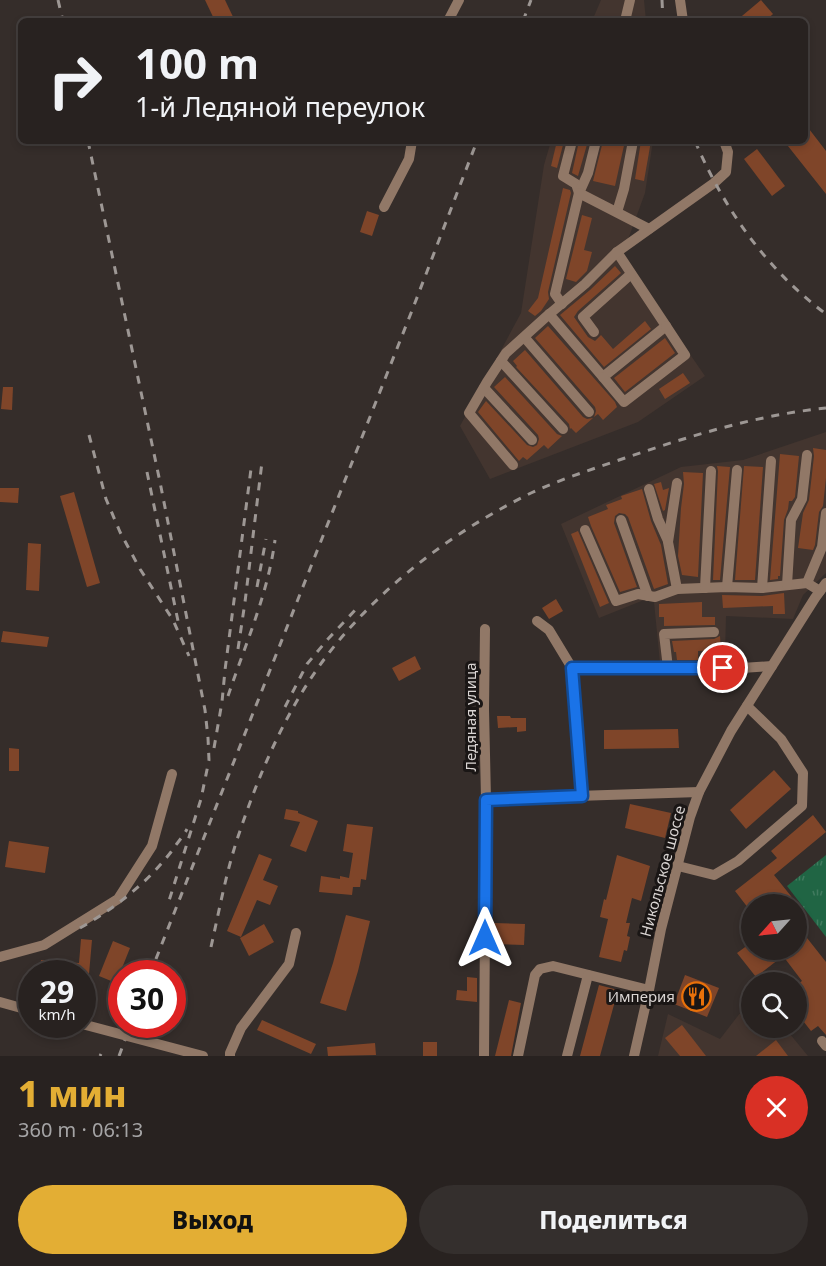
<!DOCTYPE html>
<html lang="ru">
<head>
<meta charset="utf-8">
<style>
  :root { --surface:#282220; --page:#342f2d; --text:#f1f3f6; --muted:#a5a4a5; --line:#443f3e; --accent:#e3ae34 }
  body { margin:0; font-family:"Noto Sans",sans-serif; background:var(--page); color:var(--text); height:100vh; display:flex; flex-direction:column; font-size:22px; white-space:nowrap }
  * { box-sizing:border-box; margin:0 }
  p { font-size:20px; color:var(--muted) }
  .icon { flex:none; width:33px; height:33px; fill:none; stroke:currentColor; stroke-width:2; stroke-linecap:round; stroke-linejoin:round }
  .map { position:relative; height:1056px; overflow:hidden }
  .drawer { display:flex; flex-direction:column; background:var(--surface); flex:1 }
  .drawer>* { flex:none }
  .top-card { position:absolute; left:18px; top:18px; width:790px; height:126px; border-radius:9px; box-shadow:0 3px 9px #0003,0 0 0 2px var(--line); background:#282220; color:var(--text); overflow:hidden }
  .needle { width:39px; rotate:243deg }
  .tools { position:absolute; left:741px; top:894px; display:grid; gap:12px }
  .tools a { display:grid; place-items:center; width:66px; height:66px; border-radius:50%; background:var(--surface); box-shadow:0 3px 9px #0003,0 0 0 2px var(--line); font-size:30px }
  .speed { position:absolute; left:18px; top:960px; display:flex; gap:12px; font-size:30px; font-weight:700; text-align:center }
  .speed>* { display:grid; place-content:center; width:78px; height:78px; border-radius:50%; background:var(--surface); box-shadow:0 3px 9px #0003,0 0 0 2px var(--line); line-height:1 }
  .speed small { font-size:15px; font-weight:400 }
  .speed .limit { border:9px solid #d22; background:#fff; color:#111 }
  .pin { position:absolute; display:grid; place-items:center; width:51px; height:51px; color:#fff; margin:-26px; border:3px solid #fff; border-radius:50%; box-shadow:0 2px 6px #0007 }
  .me { position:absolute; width:66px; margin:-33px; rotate:0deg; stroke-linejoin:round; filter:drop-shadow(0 0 4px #0008) }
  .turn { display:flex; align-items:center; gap:21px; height:126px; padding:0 18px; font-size:27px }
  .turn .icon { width:78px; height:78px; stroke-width:2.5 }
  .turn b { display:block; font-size:42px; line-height:51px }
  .round { display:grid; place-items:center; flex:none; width:63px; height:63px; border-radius:32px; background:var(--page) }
  .head { display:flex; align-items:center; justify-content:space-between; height:102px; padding:0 18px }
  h1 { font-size:36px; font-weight:800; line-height:45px; color:var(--accent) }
  .action { display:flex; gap:12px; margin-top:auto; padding:12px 18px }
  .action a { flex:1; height:69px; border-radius:36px; background:var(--accent); color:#111; font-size:24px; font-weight:800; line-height:69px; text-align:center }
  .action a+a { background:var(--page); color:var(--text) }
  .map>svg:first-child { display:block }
</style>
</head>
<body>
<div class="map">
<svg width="826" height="1056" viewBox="0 0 826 1056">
  <defs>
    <pattern id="park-tufts" width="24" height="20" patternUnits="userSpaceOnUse" patternTransform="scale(1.5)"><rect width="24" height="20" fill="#206544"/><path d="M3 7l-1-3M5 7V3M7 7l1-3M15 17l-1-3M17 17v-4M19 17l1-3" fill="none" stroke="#407a5e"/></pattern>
  </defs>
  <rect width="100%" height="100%" fill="#352d2a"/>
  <g fill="#43352f">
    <polygon points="601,0 644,0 646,21 592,21"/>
    <polygon points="551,141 653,141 645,193 622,256 705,376 638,422 490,479 460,426 521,313 544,165"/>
    <polygon points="826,432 826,573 803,595 793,619 726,616 725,655 714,661 660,663 654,602 644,600 599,618 561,524 681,467 743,460"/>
    <polygon points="751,999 752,1028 785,1028 808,1056 658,1056 668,1014 720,1039"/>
  </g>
  <polygon fill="url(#park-tufts)" points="826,855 826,937 787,886"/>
  <g fill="#7f4529">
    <polygon points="205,0 225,0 235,21 215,21"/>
    <polygon points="761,0 773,14 765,21 736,21"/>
    <polygon points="806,125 826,151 826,194 784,141 806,141"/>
    <polygon points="557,141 564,141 557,168 551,166"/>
    <polygon points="579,141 588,141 578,176 572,173"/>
    <polygon points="603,141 625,141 615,186 593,181"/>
    <polygon points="641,141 651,141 644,181 635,179"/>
    <polygon points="757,149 785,186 772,196 744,159"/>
    <polygon points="563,188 570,190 571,193 548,292 549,299 541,311 535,316 528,311 538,298"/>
    <polygon points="367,211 379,215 372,236 360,232"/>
    <polygon points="582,215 592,218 584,250 592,252 587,271 576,282 566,279"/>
    <polygon points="615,266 621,273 578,311 574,317 588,337 595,341 601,335 613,349 645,321 651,329 604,367 560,315 590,290"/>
    <polygon points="548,326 615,402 617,407 603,420 598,414 594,417 596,411 595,407 535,338"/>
    <polygon points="665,338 675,353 625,392 614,378"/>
    <polygon points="525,350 583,417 587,419 593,418 576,433 571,428 570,429 569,424 516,367 517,366 513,361"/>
    <polygon points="683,373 690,383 665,399 659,389"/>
    <polygon points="505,377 557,434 562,436 548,449 544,445 527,460 523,457 519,461 478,412 486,401 527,445 533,447 537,445 539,439 538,435 494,387"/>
    <polygon points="3,387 13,387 12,410 1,409"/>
    <polygon points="813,448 826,450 826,478 823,506 819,512 815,545 813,550 798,548 803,513 809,500 814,456"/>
    <polygon points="780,454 799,456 795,497 792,501 789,501 788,509 784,520 780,576 778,576 778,579 770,580"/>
    <polygon points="717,466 730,467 720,580 713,580 718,471"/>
    <polygon points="744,466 763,467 755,580 735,580"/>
    <polygon points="683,472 703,473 698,577 682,575 678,556 681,508 684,484"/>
    <polygon points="661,482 663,490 669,488 665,510 663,511 654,484"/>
    <polygon points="0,488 19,488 18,503 0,502"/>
    <polygon points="642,489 651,521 661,545 668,584 654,589 628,517 625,514 619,513 615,516 614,523 637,587 620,592 591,526 588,517 608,509 606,505 622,499 621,496"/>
    <polygon points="74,492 100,583 87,587 60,496"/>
    <polygon points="578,531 609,603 600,607 571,534"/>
    <polygon points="28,543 41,544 39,591 26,590"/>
    <polygon points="784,593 785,614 773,614 773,606 723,608 722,595 762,596"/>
    <polygon points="556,599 563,611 549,619 542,608"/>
    <polygon points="702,602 702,617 715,617 715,625 664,626 664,617 659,617 659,604"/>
    <polygon points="3,631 49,637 47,647 1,642"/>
    <polygon points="720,636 721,650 698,651 698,660 677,660 676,652 674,652 672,641 714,639"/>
    <polygon points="415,656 421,669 399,681 392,668"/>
    <polygon points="497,716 510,716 511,718 526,718 526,731 517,732 517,727 498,728"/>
    <polygon points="678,729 679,748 604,749 604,730"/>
    <polygon points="9,748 19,749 19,771 9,771"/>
    <polygon points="774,770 791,789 746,829 730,810"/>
    <polygon points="630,804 671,813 665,838 625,828"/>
    <polygon points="286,809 298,811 298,813 318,821 306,852 290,846 300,822 284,819"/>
    <polygon points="813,815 826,832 774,875 807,916 796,924 796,904 752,904 752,913 735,891 777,858 771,851"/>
    <polygon points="347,824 373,827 366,880 361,879 360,887 353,887 352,895 319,892 321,876 340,879 340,876 349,878 353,853 343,851"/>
    <polygon points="9,841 49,847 45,873 5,867"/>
    <polygon points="259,854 272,859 263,880 278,886 270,905 257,900 241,937 227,931"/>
    <polygon points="617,855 650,866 641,901 632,898 626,923 630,923 627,936 630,937 627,951 624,950 621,962 599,957 608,919 600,917 604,899 606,900"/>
    <polygon points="346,915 370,921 358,971 346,1011 320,1003 333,963"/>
    <polygon points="494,923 525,924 524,945 493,944"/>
    <polygon points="264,924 274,942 249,956 240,938"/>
    <polygon points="796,924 826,962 826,1035 818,1026 811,1031 796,1012 796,985 802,981 783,956 756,977 737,953 752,942 752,950 796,950"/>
    <polygon points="81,939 92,940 89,974 40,972 41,960 79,963"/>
    <polygon points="113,941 130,948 116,983 99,976"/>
    <polygon points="685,975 719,988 707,1017 674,1004"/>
    <polygon points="467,977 477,978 477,1002 456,1000 457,990 467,991"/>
    <polygon points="599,985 618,990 600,1056 580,1056"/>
    <polygon points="509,1000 521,1003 511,1056 495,1056"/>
    <polygon points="262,1020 316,1044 311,1054 257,1030"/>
    <polygon points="682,1025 706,1056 680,1056 665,1038"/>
    <polygon points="776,1040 788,1056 756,1056"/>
    <rect x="423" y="1042" width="14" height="14"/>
    <polygon points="375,1043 376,1055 328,1056 327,1047"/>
  </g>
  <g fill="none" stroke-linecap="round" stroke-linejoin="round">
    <g stroke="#917867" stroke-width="10">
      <polyline points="680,0 683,21"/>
      <polyline points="448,21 459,0"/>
      <polyline points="625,21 630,0"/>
      <polyline points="572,141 563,176 576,184 579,193"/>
      <polyline points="579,193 588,173 596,141"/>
      <polyline points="384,207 409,159 412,141"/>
      <polyline points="617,212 624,189 633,141"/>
      <polyline points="562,304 555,294 579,193 649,229"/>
      <polyline points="549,314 603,377 666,326 617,252"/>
      <polyline points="594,332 583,317 631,274"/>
      <polyline points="525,338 589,412"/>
      <polyline points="501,361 563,429"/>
      <polyline points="603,377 624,402 685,355 666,326"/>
      <polyline points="484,388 532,440"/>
      <polyline points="513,465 469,413 487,382 506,353 547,316 585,284 617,252 714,183 726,172 728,152 724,141"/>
      <polyline points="677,483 668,542 677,589"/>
      <polyline points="649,489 658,519 668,541"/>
      <polyline points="621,520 648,596"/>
      <polyline points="585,530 616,601 638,594 655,597 677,589 727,587 762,588 807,583 820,591"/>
      <polyline points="807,583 822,547 826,513"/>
      <polyline points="787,585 791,520 802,499 807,455"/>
      <polyline points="727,587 737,470"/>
      <polyline points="705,588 711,471"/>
      <polyline points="762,588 771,461"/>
      <polyline points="537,621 549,630 572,668"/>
      <polyline points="668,668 664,634 714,632"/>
      <polyline points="582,796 572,668 742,668 772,666"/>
      <polyline points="486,799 699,792"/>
      <polyline points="678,866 714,875 738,861 802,806 803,773 781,739 747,706"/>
      <polyline points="0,957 44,945 118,899 152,846 172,774"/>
      <polyline points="0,1002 32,1011"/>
      <polyline points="822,1041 826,1046"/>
      <polyline points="230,1056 230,1053 241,1028 289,964 296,933"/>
      <polyline points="484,1056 486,799 484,709 485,629"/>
      <polyline points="518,1056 535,975 540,969 553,966 649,990"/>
      <polyline points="567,1056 588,975"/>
      <polyline points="634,1056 649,990 661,929 690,817 699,792 731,731 815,598 826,583"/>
    </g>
    <g stroke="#9d9794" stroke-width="3" stroke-dasharray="8 8" stroke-linecap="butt">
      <polyline points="58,0 63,21"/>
      <polyline points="662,0 663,21"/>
      <polyline points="523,21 531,0"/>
      <polyline points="88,141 160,482 205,710 208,738 209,760 201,799 168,904"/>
      <path d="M695,141c29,68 72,129 131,173"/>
      <polyline points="89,435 106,499 120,532 140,569 173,620 189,656"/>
      <polyline points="147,472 178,621"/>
      <polyline points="257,587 266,539"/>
      <polyline points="238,649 245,602 262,462"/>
      <path d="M228,696c17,-51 40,-102 47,-156"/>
      <polyline points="285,707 307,664 328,639 359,606"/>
      <polyline points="214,748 222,702 225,670 251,469"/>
      <path d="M80,928c35,-20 66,-44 91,-76 5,-8 12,-15 16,-23"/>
      <path d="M211,947c9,-40 16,-80 30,-119 22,-65 51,-130 95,-184 53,-64 120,-114 195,-151 30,-14 62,-24 94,-35 65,-22 132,-43 201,-50"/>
      <polyline points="150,974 413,308 477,141"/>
      <polyline points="100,1056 101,1054"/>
      <polyline points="119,1056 131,1024"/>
    </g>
    <polyline stroke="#917867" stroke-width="10" points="82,1024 203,1056"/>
  </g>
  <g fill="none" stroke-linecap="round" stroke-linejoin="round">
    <defs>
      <polyline id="route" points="485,938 486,800 582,796 572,668 723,668"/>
    </defs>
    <use href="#route" stroke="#114b97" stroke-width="15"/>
    <use href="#route" stroke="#1a73e8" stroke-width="10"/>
  </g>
  <defs>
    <symbol id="restaurant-ring" viewBox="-11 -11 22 22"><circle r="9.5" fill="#1a1615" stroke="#e8710a" stroke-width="1.5"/><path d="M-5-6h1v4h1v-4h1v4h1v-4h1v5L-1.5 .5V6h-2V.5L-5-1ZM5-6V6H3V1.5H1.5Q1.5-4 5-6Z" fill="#e8710a"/></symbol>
  </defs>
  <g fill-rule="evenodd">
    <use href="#restaurant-ring" x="680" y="980" width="33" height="33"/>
  </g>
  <g text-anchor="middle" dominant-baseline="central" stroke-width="6" stroke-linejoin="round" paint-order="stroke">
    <g font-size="15" fill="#dad5d3" stroke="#1a1615">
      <text transform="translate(470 717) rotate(-90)">Ледяная улица</text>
      <text transform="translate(662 871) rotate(-75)">Никольское шоссе</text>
    </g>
    <g font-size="15" fill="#dad5d3" stroke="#1a1615" text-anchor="end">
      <text x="675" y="996">Империя</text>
    </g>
  </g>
</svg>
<div class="tools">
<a><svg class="needle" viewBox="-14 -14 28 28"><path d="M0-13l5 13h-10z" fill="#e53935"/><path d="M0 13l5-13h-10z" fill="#a5a4a5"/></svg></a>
<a><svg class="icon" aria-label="search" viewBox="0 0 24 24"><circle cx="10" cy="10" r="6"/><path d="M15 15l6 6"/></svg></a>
</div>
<div class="speed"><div>29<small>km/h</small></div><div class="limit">30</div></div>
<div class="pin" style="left:723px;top:668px;background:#d93025"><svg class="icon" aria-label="arrive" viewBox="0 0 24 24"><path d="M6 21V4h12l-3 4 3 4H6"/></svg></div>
<svg class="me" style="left:485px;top:938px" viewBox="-20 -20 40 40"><path d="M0-17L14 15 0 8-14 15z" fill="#1a73e8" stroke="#fff" stroke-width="4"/></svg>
<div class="top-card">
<div class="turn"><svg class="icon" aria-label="right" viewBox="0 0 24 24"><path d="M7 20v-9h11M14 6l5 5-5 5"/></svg><div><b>100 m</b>1-й Ледяной переулок</div></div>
</div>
</div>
<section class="drawer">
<div class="head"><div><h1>1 мин</h1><p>360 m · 06:13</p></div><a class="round" style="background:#d93025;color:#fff"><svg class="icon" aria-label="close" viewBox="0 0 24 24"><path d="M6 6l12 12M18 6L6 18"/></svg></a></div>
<div class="action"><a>Выход</a><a>Поделиться</a></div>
</section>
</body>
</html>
